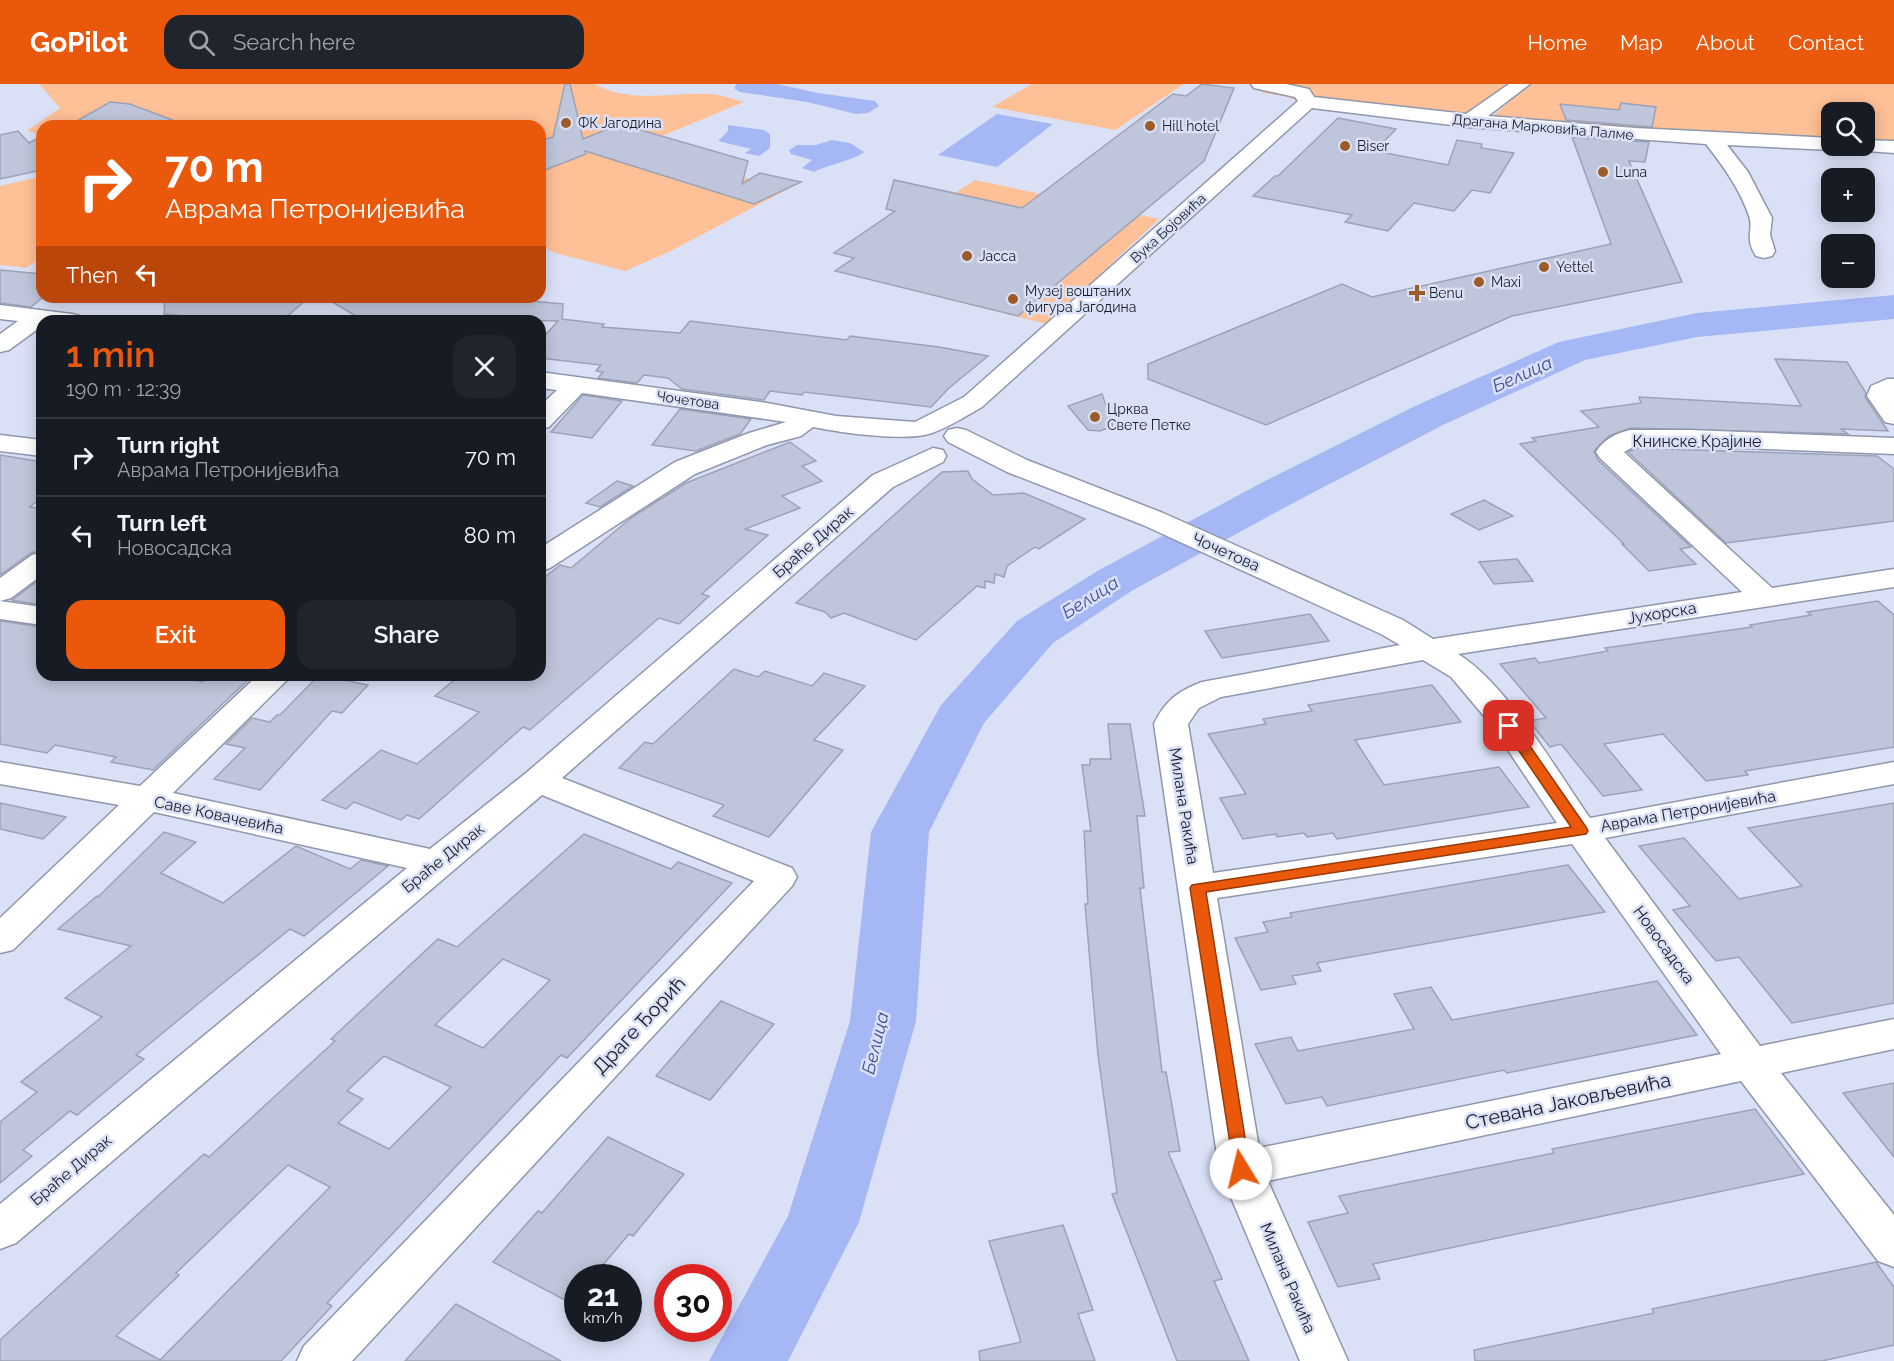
<!DOCTYPE html>
<html lang="en">
<head>
<meta charset="utf-8">
<style>
  :root { --surface:#171b24; --page:#20242c; --text:#f1f3f6; --muted:#9ea1a6; --line:#363941; --accent:#ea580c }
  body { margin:0; font-family:Raleway,sans-serif; background:var(--page); color:var(--text); height:100vh; display:flex; flex-direction:column; font-size:22px; white-space:nowrap }
  * { box-sizing:border-box; margin:0 }
  p { font-size:20px; color:var(--muted) }
  .icon { flex:none; width:33px; height:33px; fill:none; stroke:currentColor; stroke-width:2; stroke-linecap:round; stroke-linejoin:round }
  .map { position:relative; flex:1; overflow:hidden }
  .sheet { position:absolute; left:36px; top:231px; width:510px; height:366px; display:flex; flex-direction:column; background:var(--surface); border-radius:18px; box-shadow:0 3px 15px #0003 }
  .sheet>* { flex:none }
  .guide { position:absolute; left:36px; top:36px; width:510px; height:183px; border-radius:18px; box-shadow:0 3px 15px #0003; background:#ea580c; color:#fff; overflow:hidden }
  .tools { position:absolute; left:1821px; top:18px; display:grid; gap:12px }
  .tools a { display:grid; place-items:center; width:54px; height:54px; border-radius:12px; background:var(--surface); box-shadow:0 3px 15px #0003; font-size:30px }
  .speed { position:absolute; left:564px; top:1180px; display:flex; gap:12px; font-size:30px; font-weight:700; text-align:center }
  .speed>* { display:grid; place-content:center; width:78px; height:78px; border-radius:50%; background:var(--surface); box-shadow:0 3px 15px #0003; line-height:1 }
  .speed small { font-size:15px; font-weight:400 }
  .speed .limit { border:9px solid #d22; background:#fff; color:#111 }
  .pin { position:absolute; display:grid; place-items:center; width:51px; height:51px; color:#fff; margin:-26px; border-radius:12px; box-shadow:0 3px 9px #0006 }
  .me { position:absolute; width:66px; margin:-33px; rotate:351deg; stroke-linejoin:round; filter:drop-shadow(0 0 4px #0008) }
  .turn { display:flex; align-items:center; gap:21px; height:126px; padding:0 30px; font-size:27px }
  .turn .icon { width:78px; height:78px; stroke-width:2.5 }
  .turn b { display:block; font-size:42px; line-height:51px }
  .then { display:flex; align-items:center; height:57px; padding:0 30px; background:#0003; gap:12px; font-size:22px }
  .round { display:grid; place-items:center; flex:none; width:63px; height:63px; border-radius:18px; background:var(--page) }
  .head { display:flex; align-items:center; justify-content:space-between; height:102px; padding:0 30px }
  h1 { font-size:36px; font-weight:600; line-height:45px; color:var(--accent) }
  .cta { display:flex; gap:12px; margin-top:auto; padding:12px 30px }
  .cta a { flex:1; height:69px; border-radius:18px; background:var(--accent); color:#fff; font-size:24px; font-weight:600; line-height:69px; text-align:center }
  .cta a+a { background:var(--page); color:var(--text) }
  ul { padding:0; list-style:none }
  li { display:flex; align-items:center; gap:18px; height:78px; padding:0 30px; border-top:2px solid var(--line) }
  li div { flex:1 }
  li b { display:block; font-size:22px }
  li em { font-style:normal }
  header { display:flex; align-items:center; gap:36px; box-sizing:border-box; height:84px; padding:0 30px; background:var(--accent); color:#fff }
  header strong { font-size:28px }
  nav { display:flex; gap:33px; margin-inline-start:auto; font-size:21px }
  .search { width:420px; height:54px; background:var(--page); display:flex; align-items:center; gap:15px; box-sizing:border-box; padding:0 21px; border-radius:18px; color:var(--muted); font-size:22px }
  .map>svg:first-child { display:block }
</style>
</head>
<body>
<header>
<strong>GoPilot</strong>
<div class="search"><svg class="icon" aria-label="search" viewBox="0 0 24 24"><circle cx="10" cy="10" r="6"/><path d="M15 15l6 6"/></svg>Search here</div>
<nav><a>Home</a><a>Map</a><a>About</a><a>Contact</a></nav>
</header>
<div class="map">
<svg width="1894" height="1277" viewBox="0 0 1894 1277">
  <rect width="100%" height="100%" fill="#dae1f7"/>
  <g fill="#fec096">
    <path d="M39,0h556c35,20 77,8 116,10 11,1 22,5 33,8l-82,34 74,22 -26,12 80,18 -121,64 -44,19 -70,-18 -15,-8v-119h-498v9l-15,-4 33,-23z"/>
    <polygon points="1032,0 1184,0 1115,46 992,23"/>
    <polygon points="1259,0 1894,0 1894,62 1865,61 1864,28 1832,28 1831,60 1622,49 1494,31 1516,12 1506,11 1475,32 1300,18 1285,12 1263,9 1258,3"/>
    <polygon points="42,92 42,179 37,177 26,184 0,181 0,102"/>
    <polygon points="975,96 1159,135 1047,240 835,187 853,174 834,169 917,112 935,116 947,108 955,109"/>
  </g>
  <g fill="#a6b7f5">
    <polygon points="737,0 777,0 818,9 875,17 879,22 868,29 856,30 807,18 740,8 734,4"/>
    <polygon points="997,30 1053,40 997,83 938,71"/>
    <polygon points="728,41 764,46 770,50 770,64 759,72 745,69 751,65 718,57 728,47"/>
    <path d="M832,56l18,3 14,9c-11,9 -35,12 -50,20l-12,-4 10,-8 -21,-6 -2,-4 8,-5h19z"/>
  </g>
  <g fill="none" stroke-linecap="round" stroke-linejoin="round">
    <polygon fill="#a6b7f5" fill-rule="evenodd" points="1894,211 1894,235 1697,253 1585,276 1445,340 1295,418 1133,506 1053,559 984,639 929,748 916,937 859,1138 788,1277 709,1277 788,1132 850,937 871,748 941,621 1017,537 1099,486 1263,398 1415,322 1559,258 1697,229"/>
  </g>
  <g fill="#bfc6db" stroke="#9ca2b7" stroke-width="1.5" fill-rule="evenodd">
    <polygon points="565,0 570,0 583,55 620,40 748,77 742,100 760,89 801,98 754,120 585,67 586,70 540,88 540,57 553,53"/>
    <polygon points="1202,0 1234,4 1204,77 1018,232 835,187 854,174 834,169 895,127 886,125 894,96 1022,124 1173,10 1186,12"/>
    <polygon points="110,18 130,20 183,40 183,42 68,42"/>
    <polygon points="1621,19 1656,23 1652,43 1566,36 1560,20 1619,26"/>
    <polygon points="1338,34 1396,45 1375,67 1448,81 1457,56 1482,60 1481,64 1514,69 1490,109 1472,106 1454,127 1414,119 1388,147 1345,138 1352,131 1253,112 1275,92 1278,92"/>
    <polygon points="18,47 29,59 42,52 42,86 0,95 0,51"/>
    <polygon points="1572,53 1649,58 1645,78 1629,77 1682,198 1512,232 1266,341 1148,295 1148,280 1342,200 1372,213 1611,160"/>
    <polygon points="0,186 42,190 42,214 31,223 0,219"/>
    <polygon points="165,213 309,213 282,237 193,237 198,233 164,230"/>
    <polygon points="324,213 489,213 563,220 562,235 604,240 602,243 680,249 690,237 847,256 850,252 939,263 988,272 949,304 931,323 804,308 802,311 770,307 764,316 682,305 668,294 644,291 637,299 598,294 603,288 596,287 601,281 540,274 540,257 558,237 409,235 407,237 364,237"/>
    <polygon points="1775,275 1847,278 1866,309 1865,313 1888,347 1841,345 1848,350 1630,344 1609,352 1594,367 1598,376 1691,463 1680,465 1696,480 1649,487 1622,460 1624,460 1520,360 1536,357 1532,354 1599,343 1581,327 1641,319 1639,313 1801,322"/>
    <polygon points="1102,310 1113,342 1100,347 1088,346 1068,322"/>
    <polygon points="583,311 622,317 592,354 551,348"/>
    <polygon points="680,325 751,335 740,350 696,367 652,361"/>
    <polygon points="790,358 816,377 802,382 822,397 782,412 800,424 745,445 768,451 702,510 709,512 679,540 659,534 530,646 523,643 419,735 407,731 401,736 354,718 346,725 322,716 381,666 417,680 479,628 435,612 460,591 540,591 540,497 560,481 571,484 631,434 686,399"/>
    <polygon points="1636,364 1877,372 1894,385 1894,437 1726,459 1628,368"/>
    <polygon points="0,371 42,378 42,413 30,423 42,425 42,466 31,469 0,491"/>
    <polygon points="968,387 972,395 993,411 1024,409 1085,435 1039,465 1035,463 1007,482 1004,493 995,490 994,499 985,497 985,504 977,502 916,556 844,529 831,534 825,528 796,519 942,388"/>
    <polygon points="617,397 633,402 600,423 586,419"/>
    <polygon points="1484,416 1513,432 1479,446 1451,430"/>
    <polygon points="1517,475 1533,497 1494,500 1479,478"/>
    <polygon points="42,494 42,521 11,516 12,516"/>
    <polygon points="1878,517 1894,531 1894,663 1745,687 1748,691 1706,697 1663,650 1604,660 1642,706 1603,712 1561,660 1550,663 1529,637 1546,634 1500,580 1535,574 1539,579 1608,567 1605,564 1752,543 1750,541 1811,531 1807,528"/>
    <polygon points="1310,530 1329,557 1222,574 1205,547"/>
    <polygon points="0,537 42,543 42,591 164,591 203,598 211,591 253,591 153,686 111,678 116,673 55,661 47,669 0,660"/>
    <polygon points="734,585 758,593 765,587 812,602 824,589 865,602 814,656 843,666 769,753 713,732 724,721 619,684 645,658 653,660"/>
    <polygon points="319,591 368,601 342,629 332,627 260,706 214,695 245,664 226,660 252,634 270,638 277,631 280,631"/>
    <polygon points="1432,601 1461,638 1355,656 1384,701 1499,683 1529,723 1337,755 1333,749 1307,753 1304,749 1277,753 1276,750 1243,755 1220,714 1246,710 1208,650 1266,640 1263,635 1312,627 1308,621"/>
    <polygon points="1108,640 1130,640 1145,732 1137,732 1144,804 1140,804 1162,988 1166,988 1180,1067 1168,1068 1222,1195 1214,1197 1249,1277 1177,1277 1112,1110 1117,1109 1098,971 1085,820 1088,820 1084,747 1091,747 1082,681 1090,681 1090,675 1111,675"/>
    <polygon points="0,719 66,733 43,755 0,745"/>
    <polygon points="1894,719 1894,919 1792,939 1739,873 1716,877 1673,826 1690,822 1639,762 1684,754 1739,815 1802,802 1748,744"/>
    <polygon points="164,748 196,758 161,789 223,819 296,762 350,785 361,776 388,782 304,852 290,845 216,905 136,971 144,975 77,1031 70,1027 23,1066 32,1072 0,1099 0,1038 37,1008 21,998 102,933 65,914 131,862 58,845 97,812 98,813"/>
    <path d="M584,750l87,35 7,-7 54,21 -165,175 -6,-3 -234,248 5,3 -51,55h-281v-21l204,-186 5,3 126,-116 -4,-2 107,-100 19,8zM503,875l47,21 -67,68 -48,-23zM384,972l67,31 -62,62 -51,-26 25,-24 -16,-8zM288,1081l42,22 -170,173 -44,-24 63,-61 -3,-2z"/>
    <polygon points="1568,781 1605,828 1317,879 1321,887 1292,892 1296,900 1261,906 1235,854 1268,848 1263,838 1292,833 1290,829"/>
    <polygon points="1657,897 1697,951 1507,989 1504,986 1327,1022 1322,1013 1286,1020 1255,960 1291,953 1298,967 1414,945 1394,910 1431,903 1452,936"/>
    <polygon points="721,917 774,940 710,1016 656,992"/>
    <polygon points="1894,999 1894,1073 1843,1009"/>
    <polygon points="1755,1025 1804,1090 1373,1180 1380,1195 1338,1203 1308,1138 1348,1129 1339,1112 1554,1069 1552,1065"/>
    <polygon points="608,1053 684,1090 633,1152 629,1150 592,1194 578,1194 578,1223 493,1178 538,1127 542,1129"/>
    <polygon points="1063,1141 1093,1226 1078,1230 1095,1277 980,1277 979,1267 1021,1258 989,1157"/>
    <polygon points="1876,1178 1894,1203 1894,1261 1822,1277 1475,1277 1474,1266 1654,1229 1652,1225"/>
    <polygon points="456,1220 561,1277 405,1277"/>
  </g>
  <g fill="none" stroke-linecap="round" stroke-linejoin="round">
    <defs>
      <g id="minor">
        <path d="M1251,0h35l23,5 5,8 152,17 43,-30h21l-42,32 147,12 197,10v8h9l-9,4 -105,-5 21,27 24,46 -2,17 5,16 -3,5 -8,2 -8,-2c-12,-18 -2,-27 -7,-40 -9,-27 -26,-50 -43,-72l-238,-17 -156,-19 -330,299c-16,9 -33,20 -50,26 -27,9 -89,0 -119,-6l-12,9 -34,9 -72,29 -145,94 -10,3v-23l135,-86 74,-29 37,-11 -204,-29 -33,34 -9,2v-23l17,-16 -17,-2v-16l227,31 69,13 79,6 49,-25 334,-296 -3,-4 -41,-9z"/>
        <polygon points="1864,56 1894,57 1894,69 1853,66 1850,62 1864,62"/>
        <polygon points="0,221 72,230 80,232 84,237 42,237 42,242 9,266 0,268 0,250 18,237 0,235"/>
        <polygon points="1887,295 1894,295 1894,340 1885,338 1867,312 1871,302"/>
        <path d="M957,344l9,2 61,30 136,53 240,107 30,19 309,-47 -142,-134 -4,-6c8,-13 19,-18 34,-22h60l204,8v16l-204,-8h-55l-11,6 148,136 122,-19v18l-436,67c48,29 99,117 132,164l304,-56v22l-289,54 155,208 134,-27v30l-113,24 113,142v52l-16,-6 -137,-180 -473,100 80,180h-48l-81,-192 -65,-445c11,-23 24,-33 48,-42l198,-37 -19,-11 -238,-109 -136,-53 -59,-30 -4,-6 4,-6zM1423,576l28,17 38,45 68,101 -344,50 -25,-149 11,-16 22,-11zM1572,760l149,210 -462,94 -42,-250z"/>
        <polygon points="0,351 42,356 42,372 0,367"/>
        <polygon points="933,364 943,366 946,372 943,378 893,403 562,694 792,784 797,793 792,802 352,1277 297,1277 304,1262 754,797 542,711 16,1159 0,1165 0,1120 407,784 154,728 13,866 0,869 0,834 119,721 0,700 0,678 140,702 258,591 292,591 173,709 430,765 526,689 873,391"/>
        <polygon points="42,468 42,491 11,514 0,517 42,523 42,541 0,535 0,494 32,471"/>
      </g>
    </defs>
    <use href="#minor" stroke="#9096ab" stroke-width="3"/>
    <use href="#minor" fill="#fff" fill-rule="evenodd"/>
  </g>
  <polygon fill="#ea580c" stroke="#983908" stroke-width="1.5" points="1509,638 1514,639 1586,743 1588,747 1586,750 1206,808 1250,1085 1248,1091 1241,1093 1235,1091 1190,804 1192,801 1571,743 1502,642"/>
  <g fill="#9c5b27" stroke="#dae1f7" stroke-width="2">
    <circle cx="566" cy="39" r="6"/>
    <circle cx="1150" cy="42" r="6"/>
    <circle cx="1345" cy="62" r="6"/>
    <circle cx="1603" cy="88" r="6"/>
    <circle cx="967" cy="172" r="6"/>
    <circle cx="1544" cy="183" r="6"/>
    <circle cx="1479" cy="198" r="6"/>
    <path d="M1414 200h6v6h6v6h-6v6h-6v-6h-6v-6h6z"/>
    <circle cx="1013" cy="215" r="6"/>
    <circle cx="1095" cy="333" r="6"/>
  </g>
  <g text-anchor="middle" dominant-baseline="central" stroke-width="5" stroke-linejoin="round" paint-order="stroke">
    <g font-size="14" fill="#1c1e26" stroke="#dae1f7" text-anchor="start">
      <text x="578" y="39">ФК Јагодина</text>
      <text x="1162" y="42">Hill hotel</text>
      <text x="1357" y="62">Biser</text>
      <text x="1615" y="88">Luna</text>
      <text x="979" y="172">Јасса</text>
      <text x="1556" y="183">Yettel</text>
      <text x="1491" y="198">Maxi</text>
      <text x="1025" y="207">Музеј воштаних<tspan x="1025" dy="16">фигура Јагодина</tspan></text>
      <text x="1429" y="209">Benu</text>
      <text x="1107" y="325">Црква<tspan x="1107" dy="16">Свете Петке</tspan></text>
    </g>
    <g font-size="14" fill="#1c1e26" stroke="#dae1f7">
      <text transform="translate(1543 43) rotate(5)">Драгана Марковића Палме</text>
      <text transform="translate(1168 144) rotate(-42)">Вука Бојовића</text>
      <text transform="translate(688 316) rotate(8)">Чочетова</text>
    </g>
    <g font-size="16" fill="#1c1e26" stroke="#dae1f7">
      <text x="1697" y="357">Книнске Крајине</text>
      <text transform="translate(813 458) rotate(-41)">Браће Дирак</text>
      <text transform="translate(1226 468) rotate(24)">Чочетова</text>
      <text transform="translate(1662 529) rotate(-9)">Јухорска</text>
      <text transform="translate(1184 722) rotate(81)">Милана Ракића</text>
      <text transform="translate(1688 727) rotate(-10)">Аврама Петронијевића</text>
      <text transform="translate(219 731) rotate(12)">Саве Ковачевића</text>
      <text transform="translate(443 774) rotate(-39)">Браће Дирак</text>
      <text transform="translate(1664 861) rotate(54)">Новосадска</text>
      <text transform="translate(71 1086) rotate(-40)">Браће Дирак</text>
      <text transform="translate(1288 1194) rotate(67)">Милана Ракића</text>
    </g>
    <g font-size="18" font-style="italic" fill="#3f4d97" stroke="#dae1f7">
      <text transform="translate(1522 290) rotate(-24)">Белица</text>
      <text transform="translate(1090 513) rotate(-32)">Белица</text>
      <text transform="translate(875 959) rotate(-76)">Белица</text>
    </g>
    <g font-size="20" fill="#1c1e26" stroke="#dae1f7">
      <text transform="translate(639 941) rotate(-47)">Драге Ђорић</text>
      <text transform="translate(1568 1017) rotate(-12)">Стевана Јаковљевића</text>
    </g>
  </g>
</svg>
<div class="tools">
<a><svg class="icon" aria-label="search" viewBox="0 0 24 24"><circle cx="10" cy="10" r="6"/><path d="M15 15l6 6"/></svg></a>
<a>+</a>
<a>−</a>
</div>
<div class="speed"><div>21<small>km/h</small></div><div class="limit">30</div></div>
<div class="pin" style="left:1509px;top:642px;background:#d93025"><svg class="icon" aria-label="arrive" viewBox="0 0 24 24"><path d="M6 21V4h12l-3 4 3 4H6"/></svg></div>
<svg class="me" style="left:1241px;top:1085px" viewBox="-20 -20 40 40"><circle r="19" fill="#fff"/><path d="M0-13L10 11 0 6-10 11z" fill="#ea580c"/></svg>
<div class="guide">
<div class="turn"><svg class="icon" aria-label="right" viewBox="0 0 24 24"><path d="M7 20v-9h11M14 6l5 5-5 5"/></svg><div><b>70 m</b>Аврама Петронијевића</div></div>
<div class="then">Then<svg class="icon" aria-label="left" viewBox="0 0 24 24"><path d="M17 20v-9H6M10 6l-5 5 5 5"/></svg></div>
</div>
<section class="sheet">
<div class="head"><div><h1>1 min</h1><p>190 m · 12:39</p></div><a class="round"><svg class="icon" aria-label="close" viewBox="0 0 24 24"><path d="M6 6l12 12M18 6L6 18"/></svg></a></div>
<ul>
<li><svg class="icon" aria-label="right" viewBox="0 0 24 24"><path d="M7 20v-9h11M14 6l5 5-5 5"/></svg><div><b>Turn right</b><p>Аврама Петронијевића</p></div><em>70 m</em></li>
<li><svg class="icon" aria-label="left" viewBox="0 0 24 24"><path d="M17 20v-9H6M10 6l-5 5 5 5"/></svg><div><b>Turn left</b><p>Новосадска</p></div><em>80 m</em></li>
</ul>
<div class="cta"><a>Exit</a><a>Share</a></div>
</section>
</div>
</body>
</html>
